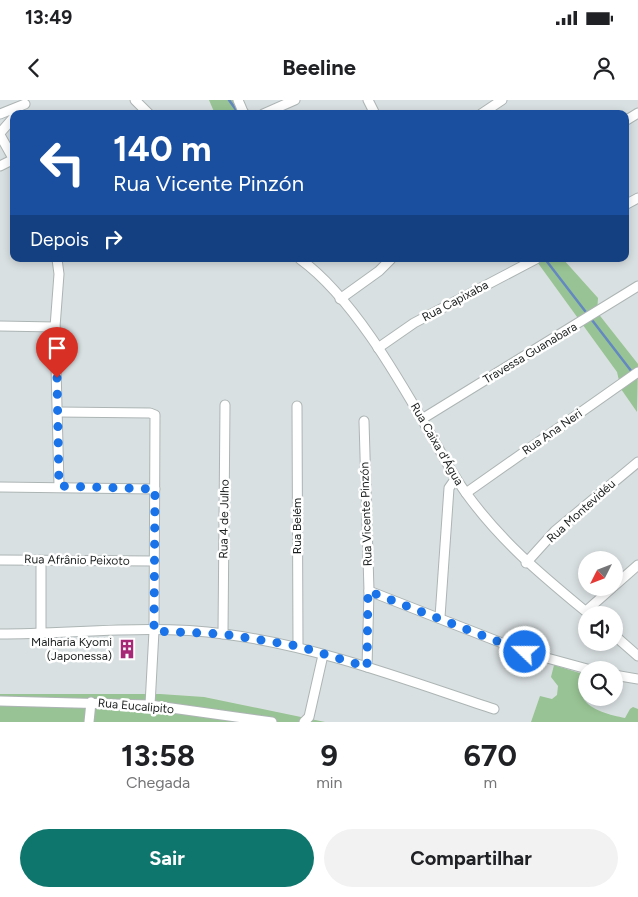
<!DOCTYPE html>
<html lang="pt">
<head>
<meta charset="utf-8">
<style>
  :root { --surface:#fff; --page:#f2f2f2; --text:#202124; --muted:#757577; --accent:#0f766e }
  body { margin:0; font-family:Figtree,sans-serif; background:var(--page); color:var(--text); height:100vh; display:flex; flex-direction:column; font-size:19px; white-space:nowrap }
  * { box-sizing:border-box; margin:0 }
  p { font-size:16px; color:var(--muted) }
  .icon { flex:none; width:28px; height:28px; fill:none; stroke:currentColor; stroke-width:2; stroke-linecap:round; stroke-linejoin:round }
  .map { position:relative; height:622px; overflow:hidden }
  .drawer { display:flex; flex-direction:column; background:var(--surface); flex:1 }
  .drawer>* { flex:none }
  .banner { position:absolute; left:10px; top:10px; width:619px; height:152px; border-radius:10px; box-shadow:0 2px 8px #0003; background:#1a4fa0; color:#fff; overflow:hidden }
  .needle { width:32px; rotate:228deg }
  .buttons { position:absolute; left:578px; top:451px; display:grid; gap:10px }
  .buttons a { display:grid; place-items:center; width:45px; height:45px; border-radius:50%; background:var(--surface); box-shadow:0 2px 8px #0003; font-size:25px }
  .pin { position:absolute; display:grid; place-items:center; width:42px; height:42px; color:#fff; margin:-51px -21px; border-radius:50% 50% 50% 0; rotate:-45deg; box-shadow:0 0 5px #0007 }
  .pin .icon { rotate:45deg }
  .me { position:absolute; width:55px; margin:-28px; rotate:292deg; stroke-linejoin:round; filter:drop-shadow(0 0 4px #0008) }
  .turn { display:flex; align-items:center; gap:18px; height:105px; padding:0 20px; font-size:22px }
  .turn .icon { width:65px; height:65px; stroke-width:2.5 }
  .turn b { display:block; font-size:35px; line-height:42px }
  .then { display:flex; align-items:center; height:48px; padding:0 20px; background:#0003; gap:10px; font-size:19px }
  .eta { display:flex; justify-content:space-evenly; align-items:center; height:85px; text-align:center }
  .eta b { font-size:30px; font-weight:700; line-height:35px }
  .cta { display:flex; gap:10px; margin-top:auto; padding:10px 20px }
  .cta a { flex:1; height:58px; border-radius:30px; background:var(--accent); color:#fff; font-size:20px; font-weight:700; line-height:58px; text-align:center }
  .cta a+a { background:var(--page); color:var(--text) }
  .status { display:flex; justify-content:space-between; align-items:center; height:35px; padding:0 25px; background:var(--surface); direction:ltr }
  .status svg { height:14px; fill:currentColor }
  header { display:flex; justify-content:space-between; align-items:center; height:65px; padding:0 20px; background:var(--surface); font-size:22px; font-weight:700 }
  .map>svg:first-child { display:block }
</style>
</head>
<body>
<div class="status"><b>13:49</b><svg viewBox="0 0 49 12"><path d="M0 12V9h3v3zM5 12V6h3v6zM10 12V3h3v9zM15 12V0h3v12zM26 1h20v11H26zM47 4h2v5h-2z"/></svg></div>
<header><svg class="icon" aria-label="back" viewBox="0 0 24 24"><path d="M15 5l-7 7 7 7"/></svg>Beeline<svg class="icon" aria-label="person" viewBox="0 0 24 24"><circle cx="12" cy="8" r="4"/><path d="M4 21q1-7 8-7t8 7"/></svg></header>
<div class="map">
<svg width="638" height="622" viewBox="0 0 638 622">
  <rect width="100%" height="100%" fill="#d9e0e1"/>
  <g fill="#98c394">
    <polygon points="209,0 238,0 253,14 215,14"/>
    <polygon points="535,159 563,159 598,198 597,212 638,264 637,312 621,289 617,272"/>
    <path d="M554,565l32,10v17l-3,6c8,13 28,17 42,20l5,-9 3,-2 5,2v13h-107l9,-26 12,3 5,-4 1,-9 -7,-9z"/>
    <polygon points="0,594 160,594 204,597 325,622 0,622"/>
  </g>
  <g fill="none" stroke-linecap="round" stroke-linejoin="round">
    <g stroke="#6488c1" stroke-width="2.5">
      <polyline points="229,0 239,14"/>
      <polyline points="545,159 632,272"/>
    </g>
    <defs>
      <g id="minor">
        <polyline points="135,0 149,14"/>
        <polyline points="238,0 244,14"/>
        <polyline points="368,0 375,14"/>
        <polyline points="0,14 25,4"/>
        <polyline points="263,14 295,0"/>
        <polyline points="481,14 502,0"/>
        <polyline points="625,21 638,13"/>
        <polyline points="0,33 14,17"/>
        <polyline points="0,35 14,60"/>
        <polyline points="0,66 14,59"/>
        <polyline points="625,105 638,98"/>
        <polyline points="57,159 59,174 55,227 59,386"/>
        <path d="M300,159c51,37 96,115 127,169 13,22 24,45 39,65 36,50 77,83 124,122"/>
        <polyline points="340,199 379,171 391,159"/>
        <polyline points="0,226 55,227"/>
        <polyline points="378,248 414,223 536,159"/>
        <polyline points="297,306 298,546"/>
        <polyline points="58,312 150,313 155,315 154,531 150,605"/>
        <polyline points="422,319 638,186"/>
        <polyline points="364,321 369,491 367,567"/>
        <polyline points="0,387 155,389"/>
        <polyline points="466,393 638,272"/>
        <polyline points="0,460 154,461"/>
        <polyline points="526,463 555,431 638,362"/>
        <polyline points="614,486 638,465"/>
        <polyline points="369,491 525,552 591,570"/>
        <polyline points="586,511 612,488"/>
        <polyline points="440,517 449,388 456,378"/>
        <path d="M0,534c74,0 151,-10 224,0 93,12 182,46 270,75"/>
        <polyline points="41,534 41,460"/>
        <polyline points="223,534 225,305"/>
        <polyline points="614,535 638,556"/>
        <polyline points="614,575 638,579"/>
        <polyline points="0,601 150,605 272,622"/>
        <polyline points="89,622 91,602"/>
        <polyline points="304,622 309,617 323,555"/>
      </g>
    </defs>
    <use href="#minor" stroke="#adb4b4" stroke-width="11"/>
    <use href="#minor" stroke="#fff" stroke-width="9"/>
  </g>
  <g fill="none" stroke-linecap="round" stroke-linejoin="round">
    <polyline stroke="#1a73e8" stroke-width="9" stroke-dasharray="0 16.2" points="57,278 59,386 155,389 154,531 223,534 298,546 367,567 368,491 525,552"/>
  </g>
  <defs>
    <symbol id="building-bare" viewBox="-9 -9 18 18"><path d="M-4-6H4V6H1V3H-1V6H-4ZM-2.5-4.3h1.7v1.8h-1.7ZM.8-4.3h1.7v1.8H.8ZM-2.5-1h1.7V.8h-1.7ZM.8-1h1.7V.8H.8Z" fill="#a72877" stroke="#fff" stroke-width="2.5" paint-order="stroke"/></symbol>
  </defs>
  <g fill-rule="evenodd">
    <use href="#building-bare" x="113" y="535" width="28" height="28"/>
  </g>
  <g text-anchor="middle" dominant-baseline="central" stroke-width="5" stroke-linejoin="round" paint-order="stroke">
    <g font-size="12" fill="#1c1f1f" stroke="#fff">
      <text transform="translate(455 201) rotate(-28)">Rua Capixaba</text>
      <text transform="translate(530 253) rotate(-31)">Travessa Guanabara</text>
      <text transform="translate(552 332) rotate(-35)">Rua Ana Neri</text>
      <text transform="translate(437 344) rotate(60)">Rua Caixa d'Água</text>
      <text transform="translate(581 411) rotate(-42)">Rua Montevidéu</text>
      <text transform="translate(366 414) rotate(-92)">Rua Vicente Pinzón</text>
      <text transform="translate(224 419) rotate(-89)">Rua 4 de Julho</text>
      <text transform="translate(297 426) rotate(-90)">Rua Belém</text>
      <text transform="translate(77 460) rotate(1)">Rua Afrânio Peixoto</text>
      <text transform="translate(136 606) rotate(5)">Rua Eucalipito</text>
    </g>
    <g font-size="12" fill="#1c1f1f" stroke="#fff" text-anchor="end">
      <text x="112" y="542">Malharia Kyomi<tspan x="112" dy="14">(Japonessa)</tspan></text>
    </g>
  </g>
</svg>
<div class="buttons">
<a><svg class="needle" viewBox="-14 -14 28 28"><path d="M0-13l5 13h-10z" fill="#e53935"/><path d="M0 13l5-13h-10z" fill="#757577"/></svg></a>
<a><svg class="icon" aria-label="sound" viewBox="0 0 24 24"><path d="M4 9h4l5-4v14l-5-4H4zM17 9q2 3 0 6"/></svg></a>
<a><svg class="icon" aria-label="search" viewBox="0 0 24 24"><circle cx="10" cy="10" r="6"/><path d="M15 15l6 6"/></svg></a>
</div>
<div class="pin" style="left:57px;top:278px;background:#d93025"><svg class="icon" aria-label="arrive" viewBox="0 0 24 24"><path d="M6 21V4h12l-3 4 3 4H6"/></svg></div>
<svg class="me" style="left:525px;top:552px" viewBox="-20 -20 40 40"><circle r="17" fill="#1a73e8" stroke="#fff" stroke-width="3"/><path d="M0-11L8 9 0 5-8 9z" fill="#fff"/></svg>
<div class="banner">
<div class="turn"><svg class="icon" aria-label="left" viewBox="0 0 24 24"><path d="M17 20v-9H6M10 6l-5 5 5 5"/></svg><div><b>140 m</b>Rua Vicente Pinzón</div></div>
<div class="then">Depois<svg class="icon" aria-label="right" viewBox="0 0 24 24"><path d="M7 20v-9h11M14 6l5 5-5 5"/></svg></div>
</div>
</div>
<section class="drawer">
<div class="eta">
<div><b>13:58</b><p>Chegada</p></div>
<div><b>9</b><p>min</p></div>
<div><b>670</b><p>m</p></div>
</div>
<div class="cta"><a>Sair</a><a>Compartilhar</a></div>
</section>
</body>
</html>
